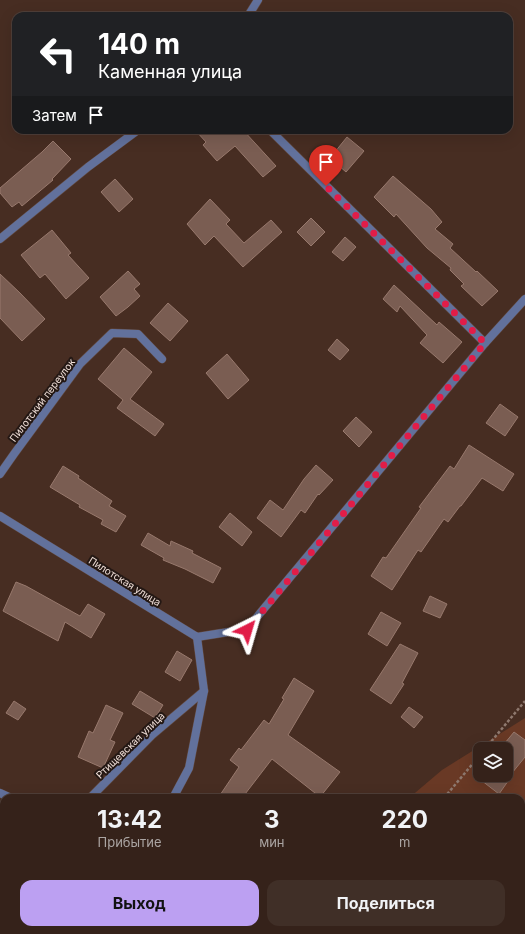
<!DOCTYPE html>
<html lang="ru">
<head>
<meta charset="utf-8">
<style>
  :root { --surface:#35221a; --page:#402f27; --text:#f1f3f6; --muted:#aaa4a2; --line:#4f3f39; --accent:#bca0f2 }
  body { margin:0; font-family:Inter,sans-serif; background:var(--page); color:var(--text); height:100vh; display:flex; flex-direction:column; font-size:15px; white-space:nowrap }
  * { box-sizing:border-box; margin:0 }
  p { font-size:13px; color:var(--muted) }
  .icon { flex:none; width:22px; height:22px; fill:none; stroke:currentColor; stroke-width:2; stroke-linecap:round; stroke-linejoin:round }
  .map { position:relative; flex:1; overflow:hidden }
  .drawer { position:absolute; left:0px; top:794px; width:525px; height:140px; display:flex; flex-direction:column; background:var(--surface); border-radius:12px 12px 0 0; box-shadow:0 4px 16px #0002,0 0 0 1px var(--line) }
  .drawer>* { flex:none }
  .top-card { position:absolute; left:12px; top:12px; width:501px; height:122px; border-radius:12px; box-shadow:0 4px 16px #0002,0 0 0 1px var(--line); background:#202124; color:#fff; overflow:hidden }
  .buttons { position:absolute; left:473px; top:742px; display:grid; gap:8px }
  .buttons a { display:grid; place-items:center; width:40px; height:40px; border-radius:8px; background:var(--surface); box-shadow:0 4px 16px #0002,0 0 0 1px var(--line); font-size:20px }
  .pin { position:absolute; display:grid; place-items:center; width:34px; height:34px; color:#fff; margin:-41px -17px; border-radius:50% 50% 50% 0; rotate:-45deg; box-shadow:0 0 4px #0007 }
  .pin .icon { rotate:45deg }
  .me { position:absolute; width:44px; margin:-22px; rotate:40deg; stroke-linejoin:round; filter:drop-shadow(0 0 3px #0008) }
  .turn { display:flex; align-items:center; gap:14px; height:84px; padding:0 20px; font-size:18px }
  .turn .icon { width:52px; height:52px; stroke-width:2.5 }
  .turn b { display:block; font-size:28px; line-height:34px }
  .then { display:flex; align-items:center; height:38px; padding:0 20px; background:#0003; gap:8px; font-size:15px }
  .eta { display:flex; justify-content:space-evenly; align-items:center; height:68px; text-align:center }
  .eta b { font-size:24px; font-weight:700; line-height:28px }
  .primary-button { display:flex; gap:8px; margin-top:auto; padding:8px 20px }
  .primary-button a { flex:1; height:46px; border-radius:12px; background:var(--accent); color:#111; font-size:16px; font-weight:700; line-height:46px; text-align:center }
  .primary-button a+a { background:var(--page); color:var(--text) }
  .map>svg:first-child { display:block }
</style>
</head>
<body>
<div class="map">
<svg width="525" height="934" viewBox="0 0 525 934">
  <rect width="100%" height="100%" fill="#472d22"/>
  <path fill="#693925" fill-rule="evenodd" d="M525,718v216h-278l5,-4h269v-132h-112l33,-28zM480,749h26v26h-26z"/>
  <g fill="#7a5d52" stroke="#98796d">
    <polygon points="195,130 243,130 276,166 263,177 235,146 217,161 203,145 206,142"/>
    <polygon points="347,137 364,151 346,172 330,158"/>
    <polygon points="53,141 71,159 52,179 53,180 22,206 19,202 12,207 0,193 0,188 42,152"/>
    <polygon points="393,176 431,209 442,222 435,229 453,244 450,248 476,272 477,271 498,291 482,306 461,286 464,284 450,270 451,268 427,248 396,214 394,217 374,197"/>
    <polygon points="115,179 133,199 119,212 101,192"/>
    <polygon points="210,199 230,220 226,224 244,243 271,220 282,232 243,267 214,236 205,245 187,224"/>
    <polygon points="311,218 325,232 311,246 297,232"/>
    <polygon points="52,230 71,253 68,255 89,278 66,299 45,274 40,278 21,255"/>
    <polygon points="345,237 356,247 343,261 332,252"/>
    <polygon points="128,271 140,284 134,289 140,296 128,307 116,316 100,297"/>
    <polygon points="0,274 20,293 45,319 22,341 0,318"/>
    <polygon points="394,285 437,325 439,322 462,342 443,363 420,343 427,335 400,306 397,312 383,299"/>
    <polygon points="168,303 188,321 170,341 150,323"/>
    <polygon points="337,339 349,350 340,360 328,350"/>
    <polygon points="124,348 152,372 130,399 164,424 155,436 117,408 123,400 98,379"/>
    <polygon points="227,354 249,380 228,399 206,373"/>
    <polygon points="500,404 518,417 505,436 486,423"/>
    <polygon points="356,417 372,432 359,447 343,431"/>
    <polygon points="469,445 514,474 503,491 482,478 461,506 460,506 448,522 444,519 421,552 418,550 392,590 371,576 383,557 386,558 421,508 419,507 450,466 454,469"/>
    <polygon points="316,465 333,480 319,495 318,494 305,513 301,510 281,537 257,518 270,500 283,510 304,479"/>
    <polygon points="63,466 79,476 78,478 112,501 109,506 126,516 116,532 101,524 103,520 79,507 80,505 50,487"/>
    <polygon points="230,513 252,532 242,546 219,527"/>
    <polygon points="148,533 170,546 171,541 193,551 192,553 221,568 213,583 185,569 163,560 164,558 141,545"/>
    <polygon points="16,582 26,586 80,616 88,604 105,614 91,638 65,622 58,641 3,611"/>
    <polygon points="430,596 447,604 440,618 423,611"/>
    <polygon points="381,612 401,623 387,646 368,634"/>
    <polygon points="400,644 418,653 402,683 404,684 391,704 370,690"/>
    <polygon points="177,651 192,660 180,681 165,672"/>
    <polygon points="294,678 314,691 288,735 340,772 320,797 272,759 242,798 218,798 239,767 230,760 239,748 241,750 264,720 269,724 284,699 282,698"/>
    <polygon points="140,691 163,705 155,718 132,704"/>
    <polygon points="14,701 26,709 18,720 6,713"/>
    <polygon points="106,705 123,713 110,740 115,742 103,768 78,757 89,731 93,733"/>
    <polygon points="409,707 423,717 414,728 401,717"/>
    <polygon points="514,732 525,740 525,757 512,773 513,774 499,794 477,777 480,773 480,775 506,775 506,749 500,749"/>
  </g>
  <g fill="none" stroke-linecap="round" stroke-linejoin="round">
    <defs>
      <g id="service">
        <polyline points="521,911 525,913"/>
        <polyline points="499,930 500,934"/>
      </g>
      <g id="minor">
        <polyline points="248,16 258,0"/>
        <polyline points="270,130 485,343"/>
        <polyline points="0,239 88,167 138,130"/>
        <polyline points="0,474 14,454 80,364 112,333 138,334 162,359"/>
        <polyline points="0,516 197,637 247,629 485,343 525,299"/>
        <polyline points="0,793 11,798"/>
        <polyline points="90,798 152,735 204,691"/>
        <polyline points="173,798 189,768 204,691 197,637"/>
        <polyline points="27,930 31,934"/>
        <polyline points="0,931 4,925"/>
        <polyline points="83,934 87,930"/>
      </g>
    </defs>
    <use href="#service" stroke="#62493f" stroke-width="9"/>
    <use href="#minor" stroke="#62493f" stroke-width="9"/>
    <g stroke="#8e786e" stroke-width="2.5" stroke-dasharray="3 2" stroke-linecap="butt">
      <polyline points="485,749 525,701"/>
      <polyline points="444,798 480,755"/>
      <polyline points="286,934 291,930"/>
    </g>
    <use href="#service" stroke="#62719c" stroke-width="8"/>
    <use href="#minor" stroke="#62719c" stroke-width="8"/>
  </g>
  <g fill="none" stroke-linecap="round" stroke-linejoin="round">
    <polyline stroke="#e11d48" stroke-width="7" stroke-dasharray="0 12.6" points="247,630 485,343 326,186"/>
  </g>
  <g text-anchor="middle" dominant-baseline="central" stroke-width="4" stroke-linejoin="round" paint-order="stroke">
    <g font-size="10" fill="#f0dfd8" stroke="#241814">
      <text transform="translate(42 400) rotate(-53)">Пилотский переулок</text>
      <text transform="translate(125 581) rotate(32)">Пилотская улица</text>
      <text transform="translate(130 745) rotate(-44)">Ртищевская улица</text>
    </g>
  </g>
</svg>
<div class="buttons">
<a><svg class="icon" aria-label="layers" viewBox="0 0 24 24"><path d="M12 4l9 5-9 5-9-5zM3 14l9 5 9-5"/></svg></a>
</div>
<div class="pin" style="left:326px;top:186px;background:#d93025"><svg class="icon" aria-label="arrive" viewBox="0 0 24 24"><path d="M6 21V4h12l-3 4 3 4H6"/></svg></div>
<svg class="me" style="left:247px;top:630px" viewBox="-20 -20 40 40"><path d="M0-17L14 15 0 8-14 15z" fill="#e11d48" stroke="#fff" stroke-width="4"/></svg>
<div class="top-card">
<div class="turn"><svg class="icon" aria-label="left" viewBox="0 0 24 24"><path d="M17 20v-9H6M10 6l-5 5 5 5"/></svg><div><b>140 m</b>Каменная улица</div></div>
<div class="then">Затем<svg class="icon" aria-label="arrive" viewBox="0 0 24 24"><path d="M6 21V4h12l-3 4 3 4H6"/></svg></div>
</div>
<section class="drawer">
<div class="eta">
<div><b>13:42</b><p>Прибытие</p></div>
<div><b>3</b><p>мин</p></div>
<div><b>220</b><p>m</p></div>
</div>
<div class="primary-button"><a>Выход</a><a>Поделиться</a></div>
</section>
</div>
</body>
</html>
